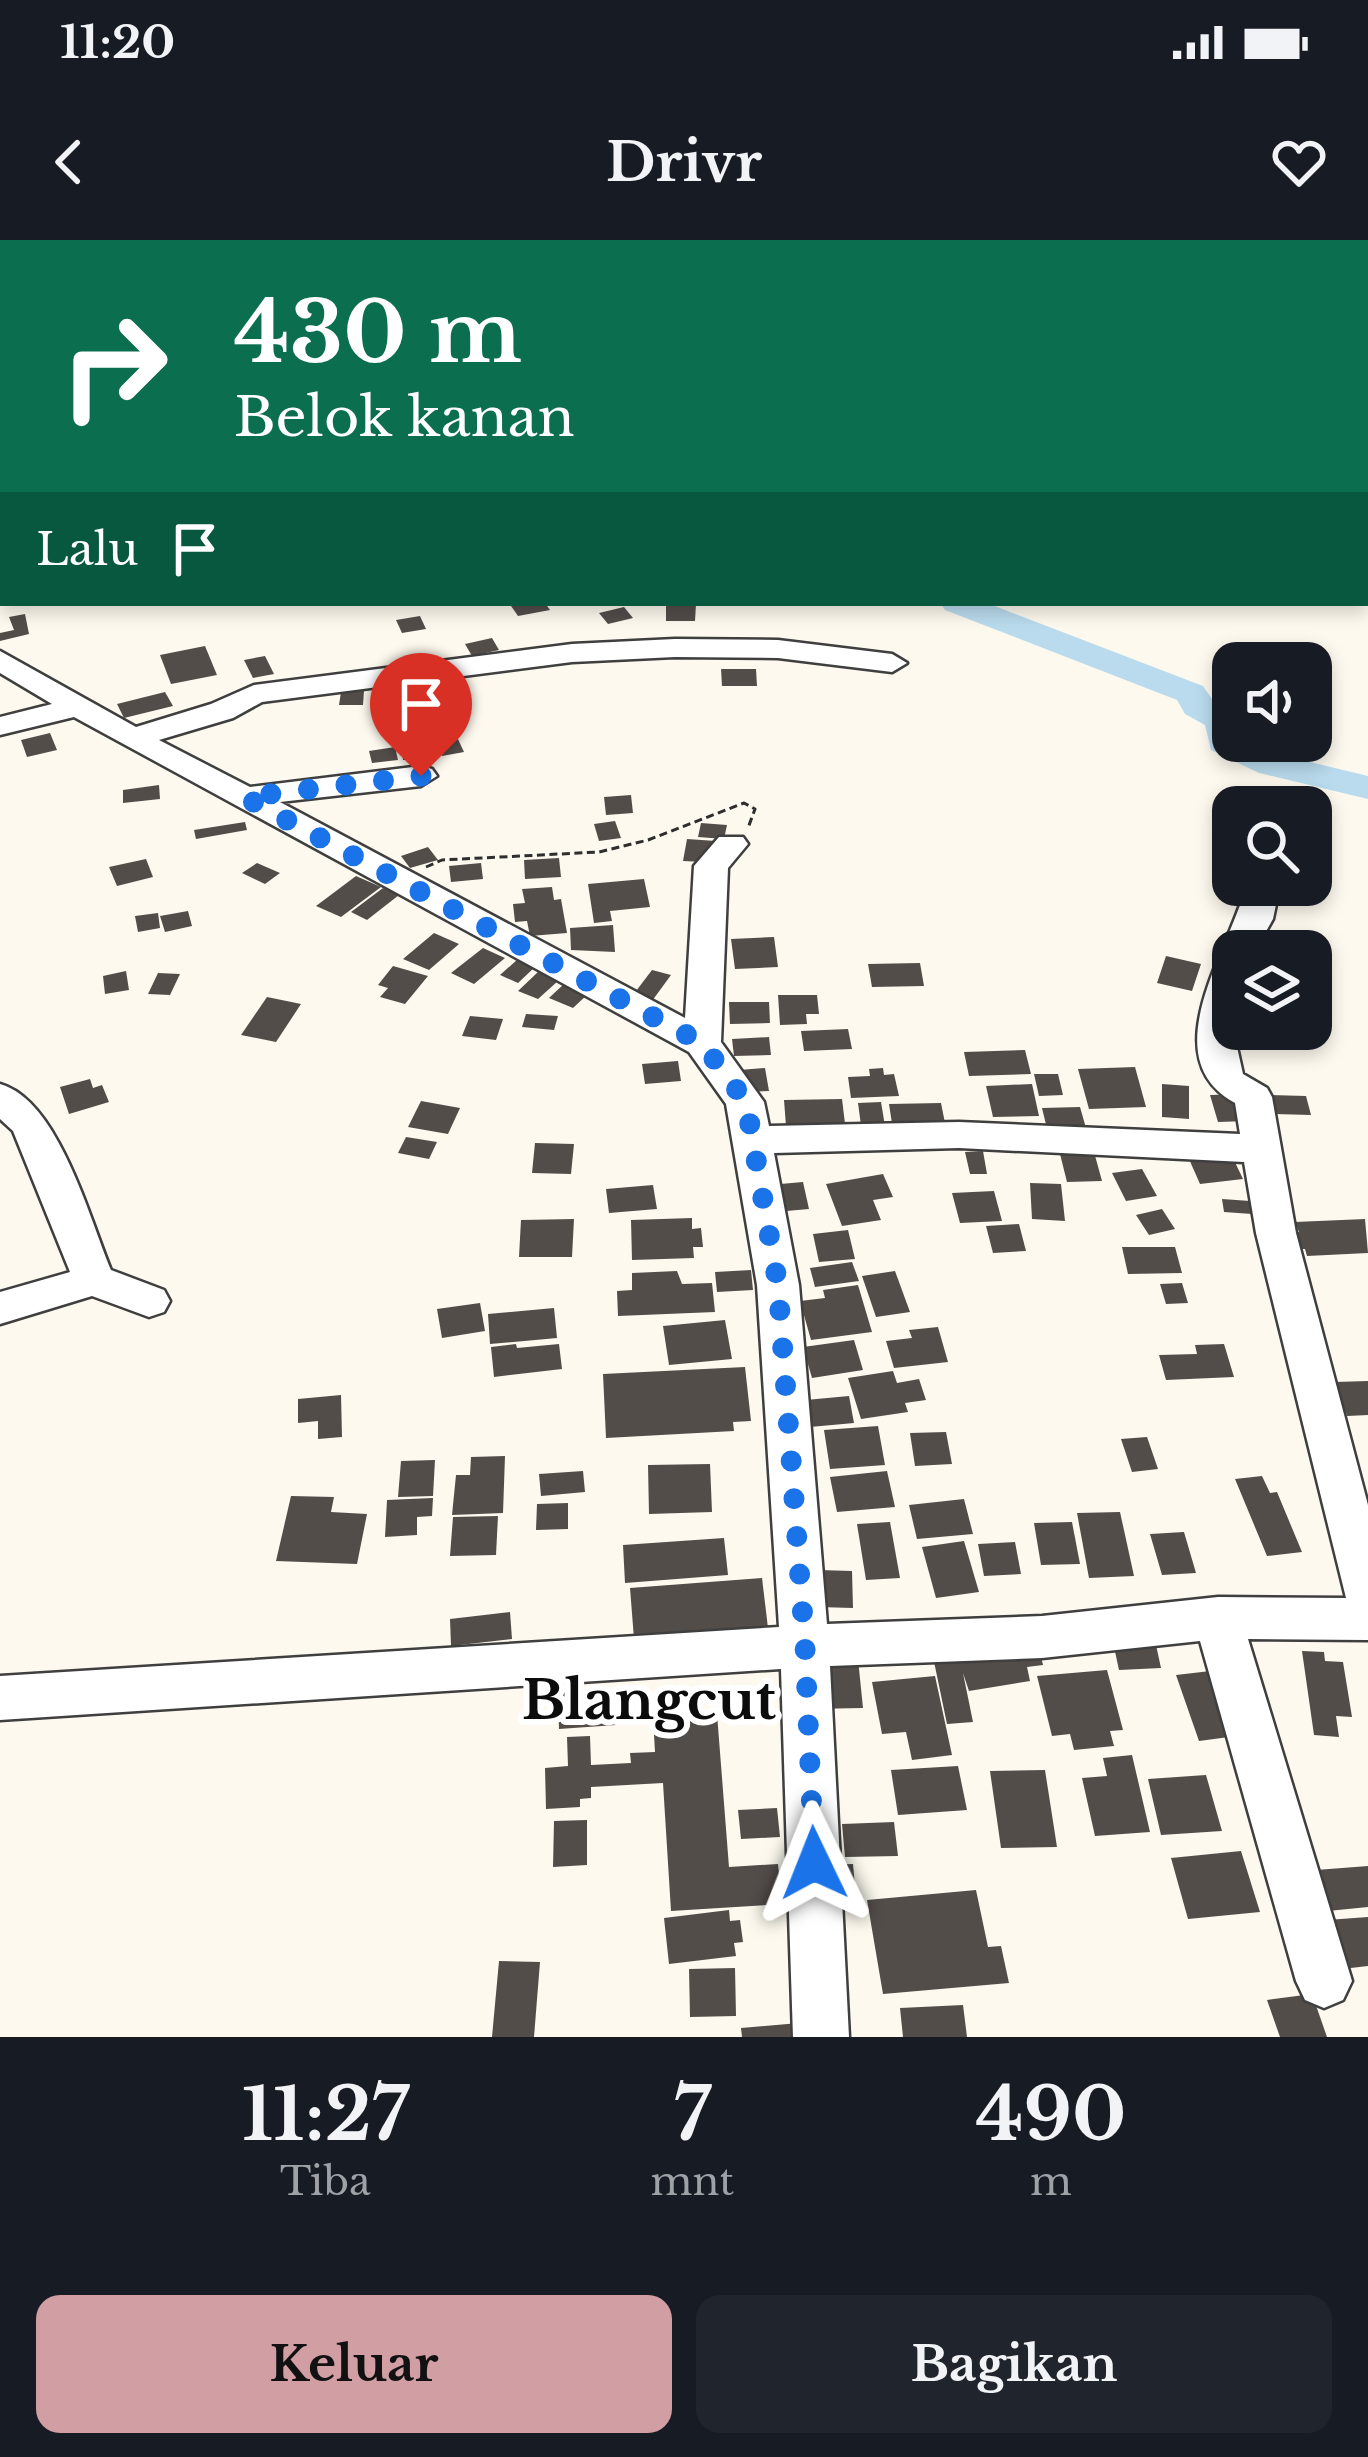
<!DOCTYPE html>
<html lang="id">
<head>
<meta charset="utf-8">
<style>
  :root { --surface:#171b24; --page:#20242c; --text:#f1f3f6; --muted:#9ea1a6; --accent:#d19ea3 }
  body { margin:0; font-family:"Libre Baskerville",serif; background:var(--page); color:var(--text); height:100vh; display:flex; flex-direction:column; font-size:45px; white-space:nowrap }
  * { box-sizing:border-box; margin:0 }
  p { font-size:39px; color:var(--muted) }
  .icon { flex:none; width:66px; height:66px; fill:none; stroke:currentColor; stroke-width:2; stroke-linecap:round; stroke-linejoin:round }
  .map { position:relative; height:1797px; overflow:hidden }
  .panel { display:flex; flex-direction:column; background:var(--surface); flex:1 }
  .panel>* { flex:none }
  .top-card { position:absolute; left:0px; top:0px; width:1368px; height:366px; box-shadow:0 6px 18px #0003; background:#0b6e4f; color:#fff; overflow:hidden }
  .buttons { position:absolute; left:1212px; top:402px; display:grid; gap:24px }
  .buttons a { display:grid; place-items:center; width:120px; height:120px; border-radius:24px; background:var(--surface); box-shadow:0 6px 18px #0003; font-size:60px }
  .pin { position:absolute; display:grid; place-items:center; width:102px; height:102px; color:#fff; margin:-123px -51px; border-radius:50% 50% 50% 0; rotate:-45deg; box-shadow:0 0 12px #0007 }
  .pin .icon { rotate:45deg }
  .me { position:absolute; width:132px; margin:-66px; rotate:358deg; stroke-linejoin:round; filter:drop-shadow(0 0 9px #0008) }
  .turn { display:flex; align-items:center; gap:42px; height:252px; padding:0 36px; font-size:54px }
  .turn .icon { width:156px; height:156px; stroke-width:2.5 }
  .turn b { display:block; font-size:84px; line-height:102px }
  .then { display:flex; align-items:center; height:114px; padding:0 36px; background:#0003; gap:24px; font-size:45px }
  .eta { display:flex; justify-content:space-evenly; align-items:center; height:204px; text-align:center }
  .eta b { font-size:72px; font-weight:800; line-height:84px }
  .primary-button { display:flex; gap:24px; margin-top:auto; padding:24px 36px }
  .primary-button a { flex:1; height:138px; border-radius:24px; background:var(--accent); color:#111; font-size:48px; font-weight:800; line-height:138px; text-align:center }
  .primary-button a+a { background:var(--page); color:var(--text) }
  .status { display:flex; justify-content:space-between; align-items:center; height:84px; padding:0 60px; background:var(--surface); direction:ltr }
  .status svg { height:33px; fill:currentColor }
  header { display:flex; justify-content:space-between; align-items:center; height:156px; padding:0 36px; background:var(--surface); font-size:54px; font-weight:800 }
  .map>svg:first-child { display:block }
</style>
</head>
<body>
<div class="status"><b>11:20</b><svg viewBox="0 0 49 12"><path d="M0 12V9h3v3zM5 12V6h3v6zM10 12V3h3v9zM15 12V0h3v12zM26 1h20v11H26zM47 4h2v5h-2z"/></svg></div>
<header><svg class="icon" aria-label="back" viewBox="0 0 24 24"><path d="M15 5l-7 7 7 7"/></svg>Drivr<svg class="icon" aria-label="heart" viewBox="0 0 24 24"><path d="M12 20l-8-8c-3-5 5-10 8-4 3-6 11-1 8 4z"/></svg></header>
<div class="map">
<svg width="1368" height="1797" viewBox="0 0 1368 1797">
  <rect width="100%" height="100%" fill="#fdf9ee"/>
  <g fill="#efecd1">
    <polygon points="149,0 1018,0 1022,3 147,3"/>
    <polygon points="1062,0 1368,0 1368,279 1365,3"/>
  </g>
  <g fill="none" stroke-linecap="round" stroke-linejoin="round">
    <polygon fill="#b9dbed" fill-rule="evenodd" points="940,363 987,363 1203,446 1212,459 1233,471 1233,501 1251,501 1281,515 1368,536 1368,559 1259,533 1211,510 1205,485 1185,474 1177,460 945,370"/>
  </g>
  <g fill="#534d4a">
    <polygon points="509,363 545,363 550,370 518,376"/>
    <polygon points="666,364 696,364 695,381 666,381"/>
    <polygon points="624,367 633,378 608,384 599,373"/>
    <polygon points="25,374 29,394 0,401 0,393 14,390 9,377"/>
    <polygon points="420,376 426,389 402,393 396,380"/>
    <polygon points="492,398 499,410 472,416 465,404"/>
    <polygon points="205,406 217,435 171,444 160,415"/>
    <polygon points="265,416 274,434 253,438 244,420"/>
    <polygon points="721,429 756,429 757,446 722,446"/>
    <polygon points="422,449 422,469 393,470 393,451"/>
    <polygon points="364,451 363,465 339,465 341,452"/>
    <polygon points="165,452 173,466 124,478 117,464"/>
    <polygon points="50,493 57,510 27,517 21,500"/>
    <polygon points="457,497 464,512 442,516 435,500"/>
    <polygon points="425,500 427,519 403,520 402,502"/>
    <polygon points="395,507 398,520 372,523 369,511"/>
    <polygon points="159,545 160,559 123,563 123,550"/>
    <polygon points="631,555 633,573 606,575 604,557"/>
    <polygon points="615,581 621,598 599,601 594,584"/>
    <polygon points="245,582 247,590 196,599 194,590"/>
    <polygon points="701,583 727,585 724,599 698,597"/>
    <polygon points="687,599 716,601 714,610 705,610 703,622 683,621"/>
    <polygon points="428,607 438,620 410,628 401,616"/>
    <polygon points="559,618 561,637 525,639 524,620"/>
    <polygon points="146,619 153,637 117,646 109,627"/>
    <polygon points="257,623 280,633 265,644 242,633"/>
    <polygon points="481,623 483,639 451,642 449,626"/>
    <polygon points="356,636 381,647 341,677 316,666"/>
    <polygon points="644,639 650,667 610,671 612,681 594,683 588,644"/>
    <polygon points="552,647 554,660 561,659 567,693 530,696 527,681 515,682 513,664 525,663 522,649"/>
    <polygon points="383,648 399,655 367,680 351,672"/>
    <polygon points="188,671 192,686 165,692 160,676"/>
    <polygon points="158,673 160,688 138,692 135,676"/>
    <polygon points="613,685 615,712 571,710 570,688"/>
    <polygon points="434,693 459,704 429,730 403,719"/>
    <polygon points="774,697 778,727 735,729 731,699"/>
    <polygon points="483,708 505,718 474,744 451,733"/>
    <polygon points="1166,716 1201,724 1192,751 1157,743"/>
    <polygon points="518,719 536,726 518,743 500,735"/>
    <polygon points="920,723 924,746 872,747 868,724"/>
    <polygon points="393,726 428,736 405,764 380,757 388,748 378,745"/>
    <polygon points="652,730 671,735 652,761 633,755"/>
    <polygon points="126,731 129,750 105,754 103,736"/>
    <polygon points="538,732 558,741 538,759 518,751"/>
    <polygon points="158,733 180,734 170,755 148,754"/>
    <polygon points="565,743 589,753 573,768 549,758"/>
    <polygon points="778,755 817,755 819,774 806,774 807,784 780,785"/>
    <polygon points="267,757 301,764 276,802 241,795"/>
    <polygon points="729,762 769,762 770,783 730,784"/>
    <polygon points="526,774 558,776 554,790 522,787"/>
    <polygon points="470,776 503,779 496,800 462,796"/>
    <polygon points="848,789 852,809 804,811 801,791"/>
    <polygon points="769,797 771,815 734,816 732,799"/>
    <polygon points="1025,810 1031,834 969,836 964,812"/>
    <polygon points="678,821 681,841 645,844 642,824"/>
    <polygon points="1135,827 1146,867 1089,869 1078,829"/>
    <polygon points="765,828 769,851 743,852 739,830"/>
    <polygon points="883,828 884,835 894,834 899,856 851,858 848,837 870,836 869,829"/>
    <polygon points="1034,834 1058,834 1063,855 1039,856"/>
    <polygon points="90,839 93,848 102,845 109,862 69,874 60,847"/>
    <polygon points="1032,844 1039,876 993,877 986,846"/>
    <polygon points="1162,844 1189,846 1189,879 1162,877"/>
    <polygon points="1240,854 1248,881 1218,882 1210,855"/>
    <polygon points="1270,855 1306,856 1311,875 1274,874"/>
    <polygon points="842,859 846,892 786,886 784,860"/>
    <polygon points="421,861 460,868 448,894 408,887"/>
    <polygon points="881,862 886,892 862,893 858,863"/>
    <polygon points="941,863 946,888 893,890 889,864"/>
    <polygon points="1080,867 1088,895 1049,897 1042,868"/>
    <polygon points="406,897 437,902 429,919 398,913"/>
    <polygon points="1091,901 1102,941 1067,942 1057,902"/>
    <polygon points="535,903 574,904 571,934 532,933"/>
    <polygon points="983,911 987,934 970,934 965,912"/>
    <polygon points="1231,914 1243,939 1200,944 1189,919"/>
    <polygon points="1142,929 1157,956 1126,961 1112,933"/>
    <polygon points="883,934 893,957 873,960 881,980 842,986 826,944"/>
    <polygon points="803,942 809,969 775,972 769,945"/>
    <polygon points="1030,943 1061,944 1065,981 1032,979"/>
    <polygon points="653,945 657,969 609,973 606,949"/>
    <polygon points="994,951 1002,981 960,983 952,953"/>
    <polygon points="1222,959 1250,961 1252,974 1224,972"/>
    <polygon points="1162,969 1175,989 1149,995 1136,975"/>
    <polygon points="692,978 692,989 701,988 703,1007 693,1007 694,1018 632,1020 631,980"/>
    <polygon points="574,979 572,1017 519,1017 521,980"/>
    <polygon points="1365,979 1368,1013 1307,1016 1305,1009 1290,1009 1284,993 1299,992 1295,982"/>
    <polygon points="1019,984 1026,1011 993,1013 986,986"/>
    <polygon points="848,990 855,1019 819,1022 813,994"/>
    <polygon points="1122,1007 1175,1007 1182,1033 1128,1034"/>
    <polygon points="852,1022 859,1041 815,1047 810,1028"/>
    <polygon points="751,1030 753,1050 717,1052 715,1032"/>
    <polygon points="677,1031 682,1044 712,1043 715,1072 618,1076 617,1051 632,1050 632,1033"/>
    <polygon points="895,1031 910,1072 876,1077 862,1036"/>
    <polygon points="1182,1043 1188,1063 1166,1064 1160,1044"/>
    <polygon points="858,1045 872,1092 811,1100 800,1061 825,1058 823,1050"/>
    <polygon points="480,1063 485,1091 442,1098 437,1069"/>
    <polygon points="554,1068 557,1098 490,1104 488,1074"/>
    <polygon points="725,1080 732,1119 669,1125 663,1086"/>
    <polygon points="938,1087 948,1122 894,1128 886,1101 912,1098 909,1090"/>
    <polygon points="854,1100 863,1130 812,1138 803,1107"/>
    <polygon points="516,1104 517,1108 559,1104 562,1129 494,1137 491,1107"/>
    <polygon points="1224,1104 1234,1137 1166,1140 1159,1115 1197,1114 1195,1105"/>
    <polygon points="745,1127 751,1181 733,1182 734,1191 606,1198 603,1134"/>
    <polygon points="893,1131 897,1143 919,1139 926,1160 905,1163 908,1172 861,1179 848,1138"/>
    <polygon points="1368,1141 1368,1175 1347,1176 1335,1142"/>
    <polygon points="341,1155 342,1197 318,1199 318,1181 298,1183 298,1159"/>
    <polygon points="849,1156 854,1183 799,1188 795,1161"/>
    <polygon points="878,1186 885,1225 830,1229 824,1190"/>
    <polygon points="946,1192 952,1224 915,1226 910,1193"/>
    <polygon points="1147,1197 1158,1229 1132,1232 1121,1199"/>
    <polygon points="505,1216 503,1273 452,1275 456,1235 470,1235 471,1217"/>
    <polygon points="435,1220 433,1256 398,1257 401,1221"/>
    <polygon points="710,1224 712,1272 649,1274 648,1225"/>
    <polygon points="583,1231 585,1252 541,1256 539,1234"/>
    <polygon points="887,1231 895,1267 837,1272 830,1237"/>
    <polygon points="1262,1236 1270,1253 1277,1252 1302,1312 1267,1316 1235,1239"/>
    <polygon points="291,1256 334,1257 331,1272 367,1274 357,1324 276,1321"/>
    <polygon points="433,1258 432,1276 417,1277 417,1295 385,1297 387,1260"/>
    <polygon points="964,1259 973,1294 917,1299 909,1265"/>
    <polygon points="568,1263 568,1289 536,1290 537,1264"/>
    <polygon points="1120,1272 1134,1336 1089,1338 1077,1273"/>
    <polygon points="498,1276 496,1315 450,1316 453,1277"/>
    <polygon points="890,1282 900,1338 866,1340 857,1284"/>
    <polygon points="1072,1282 1080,1324 1041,1325 1034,1283"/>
    <polygon points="1184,1292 1196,1333 1162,1335 1150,1294"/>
    <polygon points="724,1298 728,1335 625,1343 623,1305"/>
    <polygon points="964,1301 979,1352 936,1358 922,1307"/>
    <polygon points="1015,1302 1021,1334 984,1336 978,1304"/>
    <polygon points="818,1330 852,1331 853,1368 818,1367"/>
    <polygon points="762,1338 768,1388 634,1399 630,1348"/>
    <polygon points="510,1372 512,1399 451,1406 450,1379"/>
    <polygon points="1153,1391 1161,1428 1119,1430 1111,1393"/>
    <polygon points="1038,1405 1043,1425 1027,1427 1030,1441 969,1451 963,1433 973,1482 947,1484 932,1412"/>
    <polygon points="1302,1411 1324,1412 1325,1421 1343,1422 1352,1477 1336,1476 1339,1497 1314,1495"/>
    <polygon points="858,1419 863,1468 811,1469 807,1420"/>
    <polygon points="1107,1430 1123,1490 1110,1491 1114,1506 1074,1510 1070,1494 1052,1496 1037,1436"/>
    <polygon points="1219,1430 1244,1495 1199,1501 1176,1435"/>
    <polygon points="935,1436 952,1515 912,1520 906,1492 882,1494 872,1442"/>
    <polygon points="614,1449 616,1485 559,1489 558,1453"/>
    <polygon points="717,1474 729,1627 778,1624 782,1664 671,1671 663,1543 591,1547 591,1558 580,1559 580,1567 546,1569 545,1528 568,1526 567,1497 590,1496 591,1525 631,1523 630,1513 655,1512 653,1478"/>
    <polygon points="1132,1515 1150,1592 1095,1596 1082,1538 1107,1536 1103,1518"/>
    <polygon points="958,1526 967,1570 898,1575 891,1530"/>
    <polygon points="1045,1530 1057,1607 1001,1608 990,1531"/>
    <polygon points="1206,1535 1222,1591 1161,1595 1148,1539"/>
    <polygon points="777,1568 780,1597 741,1599 738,1570"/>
    <polygon points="587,1580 587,1625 553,1627 554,1581"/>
    <polygon points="894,1582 898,1616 845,1617 842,1584"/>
    <polygon points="1241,1611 1260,1672 1188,1679 1171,1618"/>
    <polygon points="853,1624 857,1668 826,1669 822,1625"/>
    <polygon points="1368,1626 1368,1667 1328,1671 1316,1630"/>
    <polygon points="976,1650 988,1707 1001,1706 1009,1743 883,1754 867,1660"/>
    <polygon points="729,1670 730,1681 740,1680 743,1702 734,1703 736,1716 669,1724 664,1678"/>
    <polygon points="1368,1677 1368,1726 1342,1729 1327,1680"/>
    <polygon points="499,1721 540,1722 534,1797 492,1797"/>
    <polygon points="735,1728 736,1776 690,1777 689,1729"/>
    <polygon points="1312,1754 1327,1797 1280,1797 1267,1760"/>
    <polygon points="963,1765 967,1797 903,1797 900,1768"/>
    <polygon points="799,1783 800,1797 742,1797 741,1788"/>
  </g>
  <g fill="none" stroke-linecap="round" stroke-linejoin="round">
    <defs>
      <g id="minor">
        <polygon points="3,243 3,259 0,260 0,244"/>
        <polygon points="3,339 3,357 0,358 0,340"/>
        <path d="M675,399l103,1 114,14 15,9 -15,9 -114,-14 -103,-1 -103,5 -310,40 -29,16 -74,22 91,47 171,-21 11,3 5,7 -16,10 -141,16 405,216 9,-152 25,-29h24l5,7 -20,24 -7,174 43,60 5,24 190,-4 281,12 -5,-31c-85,-46 -2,-158 11,-218h34l-7,34 -18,32h-22v78l10,45 24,14 5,9 24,136 72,272v135l-120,-1 104,342 -9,19 -19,8 -19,-8 -9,-19 -96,-340 -158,17 -212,8 19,371h-56l-12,-368 -781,51v-44l779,-49 -22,-342 -31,-181 -37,-52 -615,-335 -74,18v-18l52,-13 -52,-31v-22l136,76 75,-23 43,-19 318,-41zM959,908l285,14 12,71 90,365 -128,-1 -176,19 -215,8 -28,-339 -25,-132z"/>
        <path d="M0,844c58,16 89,133 111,186l53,20 6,11 -6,11 -15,5 -57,-21 -92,28v-32l70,-20 -57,-141 -13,-12z"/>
      </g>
    </defs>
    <use href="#minor" stroke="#3f3f3f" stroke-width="5"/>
    <polyline stroke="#2e2e2e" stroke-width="3" stroke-dasharray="8 4.5" stroke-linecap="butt" points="426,627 442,620 599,612 648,600 744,563 755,569 748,588"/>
    <use href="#minor" fill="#fff" fill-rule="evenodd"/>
  </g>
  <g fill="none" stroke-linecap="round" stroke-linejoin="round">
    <polyline stroke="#1a73e8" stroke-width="21" stroke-dasharray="0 37.8" points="421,536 244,557 702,803 746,862 778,1045 805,1406 814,1623"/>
  </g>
  <g text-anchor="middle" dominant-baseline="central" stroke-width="12" stroke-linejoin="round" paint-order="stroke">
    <g font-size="54" font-weight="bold" fill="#0c0c0c" stroke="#fff">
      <text x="649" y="1460">Blangcut</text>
    </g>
  </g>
</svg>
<div class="buttons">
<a><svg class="icon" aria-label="sound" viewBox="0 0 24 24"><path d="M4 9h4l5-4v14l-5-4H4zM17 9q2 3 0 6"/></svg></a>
<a><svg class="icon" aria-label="search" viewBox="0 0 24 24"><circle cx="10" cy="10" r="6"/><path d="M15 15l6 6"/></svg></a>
<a><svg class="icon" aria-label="layers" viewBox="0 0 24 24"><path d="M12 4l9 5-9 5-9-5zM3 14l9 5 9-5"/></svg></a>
</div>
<div class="pin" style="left:421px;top:536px;background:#d93025"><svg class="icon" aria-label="arrive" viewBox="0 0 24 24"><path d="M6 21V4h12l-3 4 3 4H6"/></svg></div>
<svg class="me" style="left:814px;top:1623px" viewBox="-20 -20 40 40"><path d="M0-17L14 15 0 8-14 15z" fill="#1a73e8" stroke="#fff" stroke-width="4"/></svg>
<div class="top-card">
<div class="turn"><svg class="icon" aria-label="right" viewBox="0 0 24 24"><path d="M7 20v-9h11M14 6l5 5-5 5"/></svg><div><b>430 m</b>Belok kanan</div></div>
<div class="then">Lalu<svg class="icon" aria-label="arrive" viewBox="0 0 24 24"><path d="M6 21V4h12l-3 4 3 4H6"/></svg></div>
</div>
</div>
<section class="panel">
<div class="eta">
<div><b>11:27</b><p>Tiba</p></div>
<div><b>7</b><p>mnt</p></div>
<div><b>490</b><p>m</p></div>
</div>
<div class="primary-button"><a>Keluar</a><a>Bagikan</a></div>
</section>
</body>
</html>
